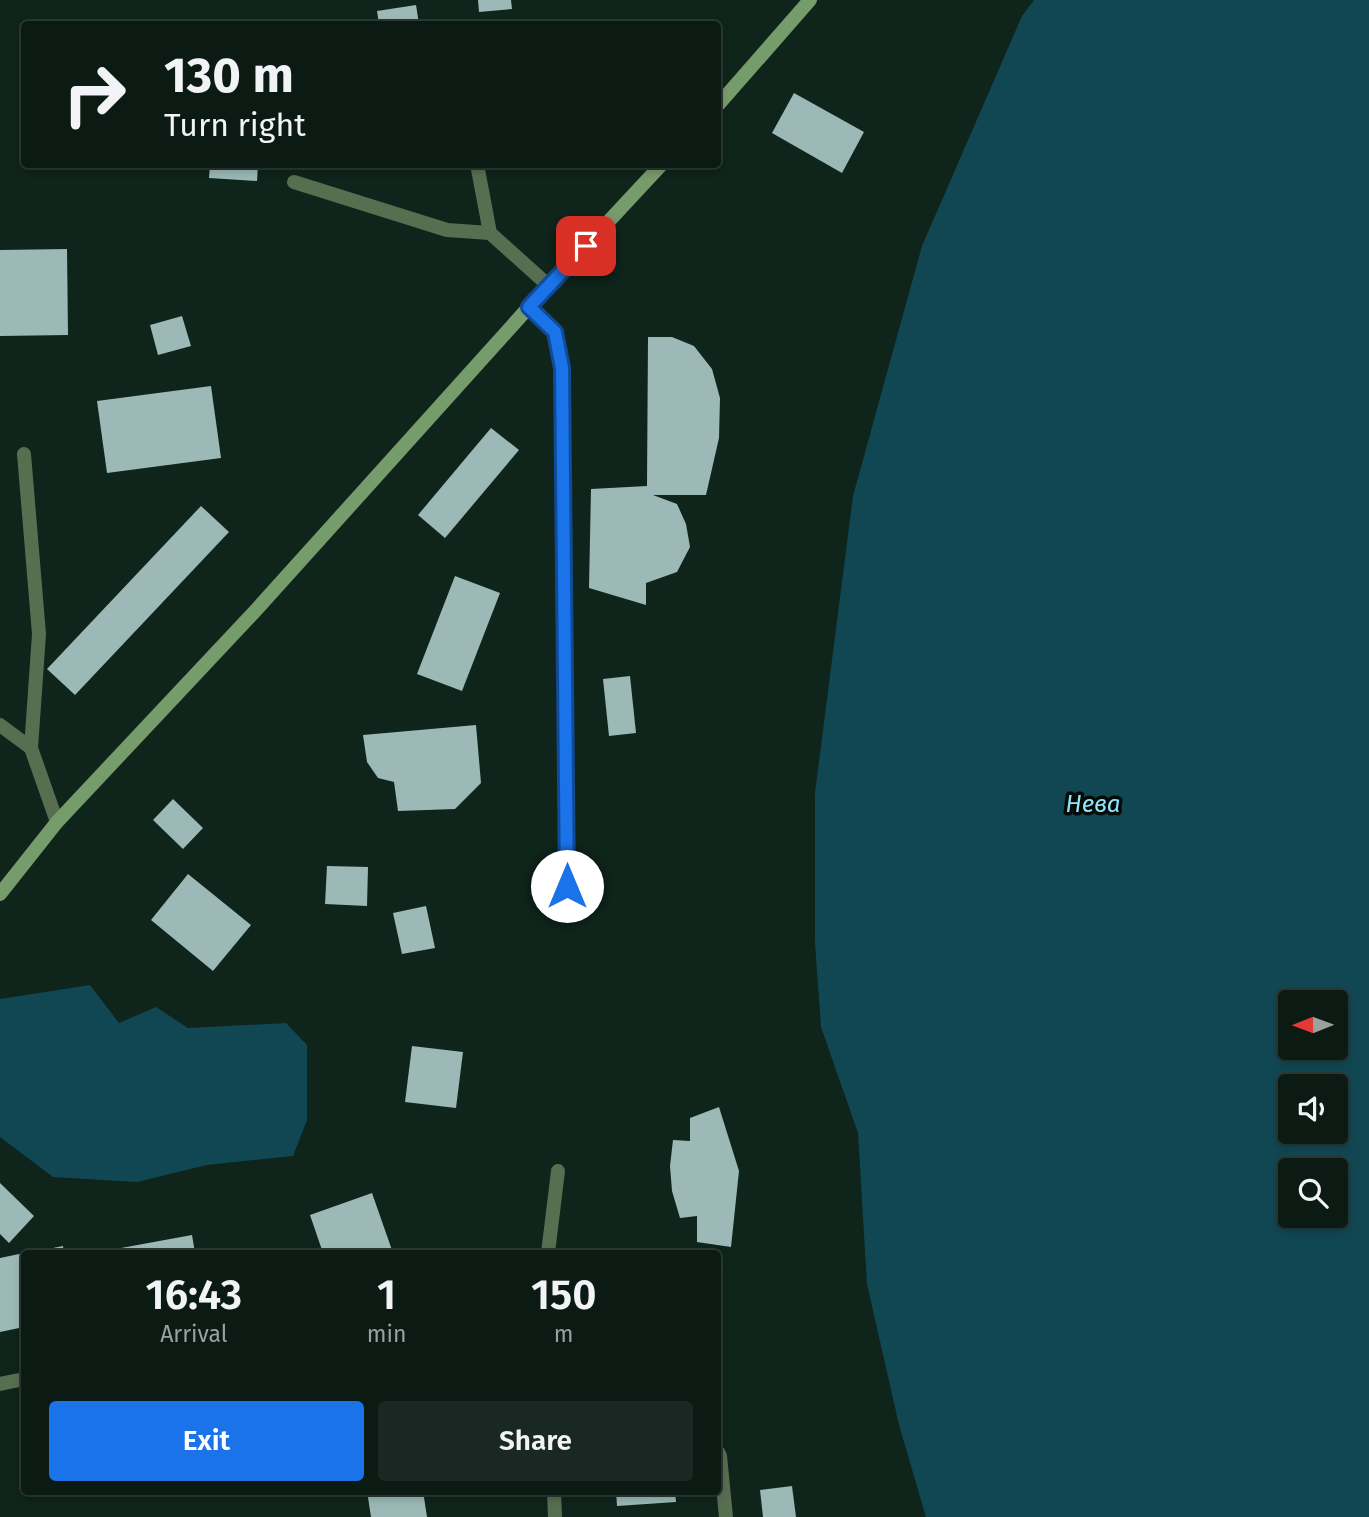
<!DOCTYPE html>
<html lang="en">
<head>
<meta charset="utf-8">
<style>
  :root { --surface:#0b1b14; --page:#192822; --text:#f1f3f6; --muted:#9aa1a0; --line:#2b3934; --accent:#1a73e8 }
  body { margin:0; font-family:"Fira Sans",sans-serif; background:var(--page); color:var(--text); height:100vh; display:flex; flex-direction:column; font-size:26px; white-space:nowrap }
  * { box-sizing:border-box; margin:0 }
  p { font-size:23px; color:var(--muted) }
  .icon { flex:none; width:38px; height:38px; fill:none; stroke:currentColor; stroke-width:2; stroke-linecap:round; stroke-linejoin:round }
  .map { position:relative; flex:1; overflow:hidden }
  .drawer { position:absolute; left:21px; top:1250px; width:700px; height:245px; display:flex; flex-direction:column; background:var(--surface); border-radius:7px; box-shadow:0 4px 10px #0003,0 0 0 2px var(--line) }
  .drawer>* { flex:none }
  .banner { position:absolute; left:21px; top:21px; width:700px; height:147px; border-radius:7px; box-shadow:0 4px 10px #0003,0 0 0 2px var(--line); background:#0b1b14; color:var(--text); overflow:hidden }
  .needle { width:46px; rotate:269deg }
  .fabs { position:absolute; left:1278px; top:990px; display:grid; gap:14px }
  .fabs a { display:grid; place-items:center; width:70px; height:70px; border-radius:7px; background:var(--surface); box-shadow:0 4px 10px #0003,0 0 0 2px var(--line); font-size:35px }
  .pin { position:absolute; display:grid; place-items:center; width:60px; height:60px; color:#fff; margin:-30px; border-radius:14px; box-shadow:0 4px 10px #0006 }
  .me { position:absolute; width:77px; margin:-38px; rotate:0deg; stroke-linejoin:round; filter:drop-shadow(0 0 5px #0008) }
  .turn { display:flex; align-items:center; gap:24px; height:147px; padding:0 28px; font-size:32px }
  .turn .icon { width:91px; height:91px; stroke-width:2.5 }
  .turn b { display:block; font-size:49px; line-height:60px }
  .eta { display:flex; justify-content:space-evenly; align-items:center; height:119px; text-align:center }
  .eta b { font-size:42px; font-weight:600; line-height:49px }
  .action { display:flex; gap:14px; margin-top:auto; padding:14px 28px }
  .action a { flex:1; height:80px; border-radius:7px; background:var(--accent); color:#fff; font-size:28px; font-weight:600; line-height:80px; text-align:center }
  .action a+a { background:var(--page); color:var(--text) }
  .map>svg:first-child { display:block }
</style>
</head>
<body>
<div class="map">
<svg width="1369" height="1517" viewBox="0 0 1369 1517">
  <rect width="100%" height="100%" fill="#0f241b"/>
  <g fill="#114753" fill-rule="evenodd">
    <path d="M1034,0h335v1517h-443l-27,-92 -32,-141 -9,-151 -37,-106 -6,-84v-150l38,-297 69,-250 100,-230zM1290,1003h45v45h-45zM1290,1087h45v45h-45zM1290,1171h45v45h-45z"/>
    <polygon points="90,985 119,1023 156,1007 188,1028 286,1023 307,1045 307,1120 293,1156 207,1165 137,1182 53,1177 0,1137 0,999"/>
  </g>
  <g fill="#9cb9b7">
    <polygon points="478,0 511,0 512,9 479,12"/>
    <polygon points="416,5 419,24 379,24 377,11"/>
    <polygon points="794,93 864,132 842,173 772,133"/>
    <polygon points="210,164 258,164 257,181 209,178"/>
    <polygon points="67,249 68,335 0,336 0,250"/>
    <polygon points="182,316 191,346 158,355 150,325"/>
    <polygon points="648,337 672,337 694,346 712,369 720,398 719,438 706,495 653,495 677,504 686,524 690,547 677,572 646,583 646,605 589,588 591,489 647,486"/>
    <polygon points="211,386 221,458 107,473 97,401"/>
    <polygon points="491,428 519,450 445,538 418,515"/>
    <polygon points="201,506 229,532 75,695 47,669"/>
    <polygon points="455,576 500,593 462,691 417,674"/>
    <polygon points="630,676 636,733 609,736 603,679"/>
    <polygon points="476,725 481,783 455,809 398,811 394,782 378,778 367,762 363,735"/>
    <polygon points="173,799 203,828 183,849 153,820"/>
    <polygon points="327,866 368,867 367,906 325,904"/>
    <polygon points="188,874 251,925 213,971 151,920"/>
    <polygon points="426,906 435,948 402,954 393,913"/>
    <polygon points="412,1046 463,1052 456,1108 405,1102"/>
    <polygon points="719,1107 739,1171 731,1247 697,1242 697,1216 680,1218 672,1191 670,1166 673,1140 690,1141 690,1118"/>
    <polygon points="0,1183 34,1216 9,1243 0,1234"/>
    <polygon points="372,1193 393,1253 323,1253 310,1215"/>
    <polygon points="192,1235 195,1253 122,1253 121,1248"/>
    <polygon points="63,1246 64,1253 33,1253 33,1252"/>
    <polygon points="24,1253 24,1327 0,1332 0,1258"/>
    <polygon points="792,1486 796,1517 763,1517 760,1490"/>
    <polygon points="367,1491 423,1491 427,1517 371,1517"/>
    <polygon points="616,1491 675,1491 676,1502 617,1506"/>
  </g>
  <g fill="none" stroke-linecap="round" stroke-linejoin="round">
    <g stroke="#586e51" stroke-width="14">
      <polyline points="477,164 490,233 549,286"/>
      <polyline points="294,182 447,230 490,233"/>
      <polyline points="24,454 39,634 31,748"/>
      <polyline points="718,1452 720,1456 726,1517"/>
    </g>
    <g stroke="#586e51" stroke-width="14">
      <polyline points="529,307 555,332 562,368 567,886"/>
      <polyline points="0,725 31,748 57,822"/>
      <polyline points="548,1253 558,1171"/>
      <polyline points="0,1384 24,1379"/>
      <polyline points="554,1491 555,1517"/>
    </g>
    <g stroke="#779c6c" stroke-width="14">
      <polyline points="718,105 810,0"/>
      <polyline points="0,894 57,822 257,609 529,307 662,164"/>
    </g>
  </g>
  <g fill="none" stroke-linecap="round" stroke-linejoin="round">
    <defs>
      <polyline id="route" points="567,886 562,368 555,332 529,307 586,246"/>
    </defs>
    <use href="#route" stroke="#114b97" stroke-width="18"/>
    <use href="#route" stroke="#1a73e8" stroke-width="12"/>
  </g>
  <g text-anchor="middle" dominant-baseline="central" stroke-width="7" stroke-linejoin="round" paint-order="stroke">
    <g font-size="24" font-style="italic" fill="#91e5fc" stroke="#040b07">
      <text x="1093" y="804">Нева</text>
    </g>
  </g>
</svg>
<div class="fabs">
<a><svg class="needle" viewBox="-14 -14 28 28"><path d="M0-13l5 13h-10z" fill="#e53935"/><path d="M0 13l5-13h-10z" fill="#9aa1a0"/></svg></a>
<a><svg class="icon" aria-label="sound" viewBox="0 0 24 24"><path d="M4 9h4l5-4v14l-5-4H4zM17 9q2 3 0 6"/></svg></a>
<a><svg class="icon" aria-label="search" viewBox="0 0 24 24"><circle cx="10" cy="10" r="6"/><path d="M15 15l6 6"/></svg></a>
</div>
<div class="pin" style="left:586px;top:246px;background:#d93025"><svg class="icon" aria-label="arrive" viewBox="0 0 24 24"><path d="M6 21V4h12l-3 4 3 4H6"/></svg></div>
<svg class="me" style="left:567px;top:886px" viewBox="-20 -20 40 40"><circle r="19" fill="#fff"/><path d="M0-13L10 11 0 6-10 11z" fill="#1a73e8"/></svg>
<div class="banner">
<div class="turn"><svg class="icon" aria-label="right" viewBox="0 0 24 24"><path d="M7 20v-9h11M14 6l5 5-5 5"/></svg><div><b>130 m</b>Turn right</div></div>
</div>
<section class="drawer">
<div class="eta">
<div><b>16:43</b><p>Arrival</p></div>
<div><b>1</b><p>min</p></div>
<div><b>150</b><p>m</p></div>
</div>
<div class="action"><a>Exit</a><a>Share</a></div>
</section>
</div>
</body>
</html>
